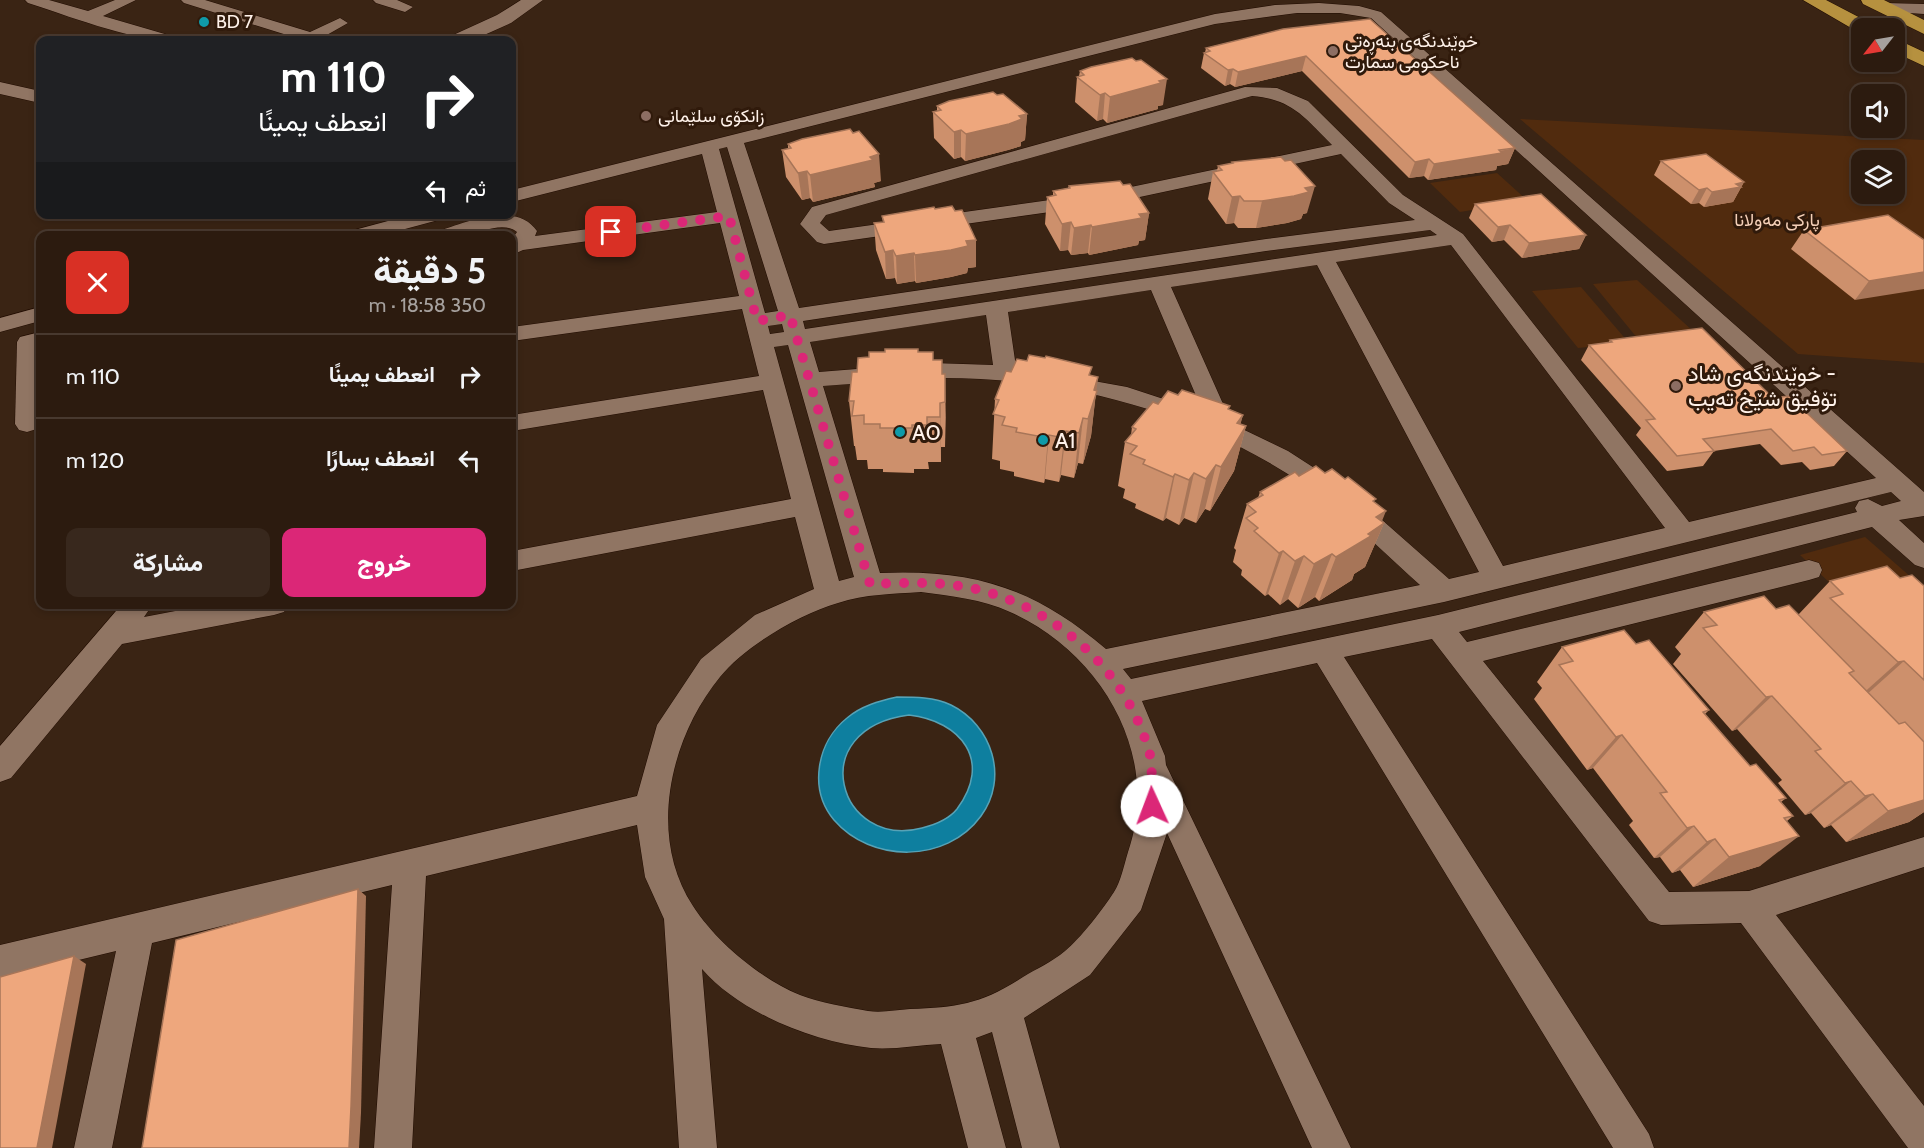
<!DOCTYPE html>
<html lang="ar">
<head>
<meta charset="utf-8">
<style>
  :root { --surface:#2c1b0f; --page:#38281d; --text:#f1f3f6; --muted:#a6a19e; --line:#48392f; --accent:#db2777 }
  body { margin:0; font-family:Cabin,Vazirmatn,sans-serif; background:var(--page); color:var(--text); direction:rtl; height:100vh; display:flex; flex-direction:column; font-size:22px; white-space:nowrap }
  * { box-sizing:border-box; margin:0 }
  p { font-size:20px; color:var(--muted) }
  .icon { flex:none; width:33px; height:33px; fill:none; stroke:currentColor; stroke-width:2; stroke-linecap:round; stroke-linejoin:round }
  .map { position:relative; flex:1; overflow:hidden; direction:ltr }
  .panel { position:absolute; left:36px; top:231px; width:480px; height:378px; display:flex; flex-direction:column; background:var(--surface); border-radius:12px; box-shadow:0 3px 9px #0003,0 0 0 2px var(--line); direction:rtl }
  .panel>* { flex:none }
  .hud { position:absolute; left:36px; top:36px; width:480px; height:183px; border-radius:12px; box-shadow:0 3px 9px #0003,0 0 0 2px var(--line); direction:rtl; background:#202124; color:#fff; overflow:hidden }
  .needle { width:39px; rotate:239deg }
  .controls { position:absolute; left:1851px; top:18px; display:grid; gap:12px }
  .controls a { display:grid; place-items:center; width:54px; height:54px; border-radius:12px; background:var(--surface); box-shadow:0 3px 9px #0003,0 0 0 2px var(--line); font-size:30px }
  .pin { position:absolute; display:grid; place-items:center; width:51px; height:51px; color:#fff; margin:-26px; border-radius:12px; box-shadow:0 3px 9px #0006 }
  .me { position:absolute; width:66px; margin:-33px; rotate:358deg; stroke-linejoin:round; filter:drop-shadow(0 0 4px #0008) }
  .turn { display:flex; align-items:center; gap:21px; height:126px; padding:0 30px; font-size:27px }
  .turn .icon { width:78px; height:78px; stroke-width:2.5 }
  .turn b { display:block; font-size:42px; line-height:51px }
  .then { display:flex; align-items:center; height:57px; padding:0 30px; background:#0003; gap:12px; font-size:22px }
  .round { display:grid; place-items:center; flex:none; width:63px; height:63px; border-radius:12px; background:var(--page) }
  .summary { display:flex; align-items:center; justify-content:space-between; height:102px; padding:0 30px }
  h1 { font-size:36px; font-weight:800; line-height:45px }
  .action { display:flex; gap:12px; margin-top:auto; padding:12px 30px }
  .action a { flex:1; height:69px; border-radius:12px; background:var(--accent); color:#fff; font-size:24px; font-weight:800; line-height:69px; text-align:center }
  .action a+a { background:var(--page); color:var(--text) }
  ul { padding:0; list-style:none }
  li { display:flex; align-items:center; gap:18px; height:84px; padding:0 30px; border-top:2px solid var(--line) }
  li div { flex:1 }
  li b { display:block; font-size:22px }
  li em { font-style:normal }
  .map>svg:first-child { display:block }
</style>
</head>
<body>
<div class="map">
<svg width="1924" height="1148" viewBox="0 0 1924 1148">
  <rect width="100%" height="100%" fill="#3a2414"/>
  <g fill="#512b0e" fill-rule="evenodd">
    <path d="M1520,119l404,21v223l-126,-9zM1862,160h32v34h-32z"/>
    <polygon points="1497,173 1528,201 1460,212 1430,183"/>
    <polygon points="1637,280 1694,332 1638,339 1593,284"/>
    <polygon points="1581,287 1629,343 1578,348 1532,291"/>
    <polygon points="1865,537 1912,578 1846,598 1800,555"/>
  </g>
  <path fill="#0e7f9f" stroke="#56a2b6" stroke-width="1.5" fill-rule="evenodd" d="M897,697c18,0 37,0 54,8 41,20 58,73 30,111 -35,48 -110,47 -147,4 -26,-31 -17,-78 13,-102 14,-12 32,-17 50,-21zM909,715c52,6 84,46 48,94 -8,10 -23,16 -35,19 -83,22 -120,-99 -13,-113z"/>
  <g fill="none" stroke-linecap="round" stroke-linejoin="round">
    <defs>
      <g id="street">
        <path d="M25,0h24l39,11 27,-11h21l-33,16 72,21 2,3c-37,4 -111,-25 -149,-37z"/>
        <polygon points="181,0 205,0 310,32 340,18 348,23 318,40 303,40 184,3"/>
        <polygon points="373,0 397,0 413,7 405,12 376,3"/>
        <path d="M1319,3l40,3 22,6 543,480v24l-25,4 25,23v25l-9,-3 -43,-38 -413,105 8,10 342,-82 10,3 3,7 -3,7 -10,3 -326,81 186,231 80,-1 175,-54v30l-148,48 148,191v42h-16l-167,-225 -80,2 -12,-4 -217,-282 -88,18 305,477 5,14h-41l-296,-485 -175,38 23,55 1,9 185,383h-39l-145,-315 -26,77 -51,65 -66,43 36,130h-38l-30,-116 -16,6 30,110h-38l-27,-104c-22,1 -48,6 -70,4 -57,-6 -131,-35 -169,-79l15,179h-38l-15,-229 -19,-42 -8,-52 -211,51 -14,272h-38l18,-263 -240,58 -40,205h-38l42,-197 -116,28v-34l637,-149 20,-71 44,-66 54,-44 59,-26 -19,-72 -283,54v-20l279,-52 -28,-109 -251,41v-16l247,-39 -17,-67 -230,32v-14l227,-31 -19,-73 -197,27 -11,5v-16l5,-7c-13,-11 -36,0 -50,3 -11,2 -23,1 -34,1l3,-4c28,-9 80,-32 101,-1l-2,5 182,-24 -15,-58 -190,48v-12l703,-176 60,-9zM1297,13h43l31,5 505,460 -187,44 -226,-288 -60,-39 -95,-94 -31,-13 -32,-1 -433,120 -12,17 17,18 7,2 283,-40 234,-50 48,49 26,17 -149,19 -467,69 -55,-165 471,-119zM1252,96c40,3 53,22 80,49l-225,47 -278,39 -9,-8 6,-8zM727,147l51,164 -13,2 -46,-164zM1430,230l7,5 -632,94 -2,-8 463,-70zM1451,245l214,283 -162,38 -167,-304zM1317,265l162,307 -30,7 -76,-67 -51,-39 -34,-22 -56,-27 -61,-137zM1151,290l52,122 -76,-25 -111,-20 -8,-55zM986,315l7,50 -61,-2 -113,9 -9,-30zM782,324l2,8 -14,2 -2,-8zM788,345l66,232 -15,4 -65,-234zM932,378c131,-2 262,32 371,106 42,29 79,67 117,101l-314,64c-72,-61 -132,-80 -226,-76l-57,-187zM1891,492l10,9 -19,5 -14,-7 -9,2 -4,7 2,4 -419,103 -307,64 -8,-10 321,-67zM921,592c30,4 61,7 89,20 90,40 152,142 118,240 -4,13 -7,29 -14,40 -11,17 -34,47 -49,59 -13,11 -29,18 -42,26 -42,27 -64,30 -113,32 -13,1 -28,4 -42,2 -21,-4 -48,-8 -68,-16 -39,-16 -84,-53 -107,-89 -46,-70 -23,-168 27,-229 25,-31 80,-63 118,-74 27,-9 55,-9 83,-11z"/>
        <polygon points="1885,3 1924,4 1924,14 1880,11 1877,8 1880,5"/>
        <polygon points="414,214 448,214 446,218 379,236 344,236 347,232"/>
        <polygon points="40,307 40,321 0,332 0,318"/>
        <polygon points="40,332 40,428 27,432 19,430 15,424 17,342 20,337"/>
        <polygon points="122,604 153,604 144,617 212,604 288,604 284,612 274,615 122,644 11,778 0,782 0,746"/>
      </g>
      <g id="secondary">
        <polygon points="521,0 543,0 511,23 473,40 448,40 451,36 497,15"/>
        <polygon points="0,82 40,91 40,103 0,94"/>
      </g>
      <g id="highway">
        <polygon points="1803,0 1826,0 1872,24 1875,28 1862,28 1862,33 1858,32"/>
        <polygon points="1861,0 1884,0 1924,20 1924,34 1863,4"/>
        <polygon points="1894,38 1924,52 1924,66 1894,52"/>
      </g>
    </defs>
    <use href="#street" stroke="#210c01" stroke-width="1"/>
    <use href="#secondary" stroke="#210c01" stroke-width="1"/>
    <use href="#highway" stroke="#210c01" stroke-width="1"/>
    <use href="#street" fill="#907563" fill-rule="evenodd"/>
    <use href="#secondary" fill="#907563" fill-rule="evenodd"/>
    <use href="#highway" fill="#b6913f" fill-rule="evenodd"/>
  </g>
  <g fill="#cd906c">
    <polygon points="1283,29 1515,148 1508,164 1497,166 1496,170 1428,180 1424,176 1409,178 1302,71 1235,87 1230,84 1225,86 1201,68 1204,53 1205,53 1206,48"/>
    <polygon points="1080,71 1163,105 1158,106 1158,109 1107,123 1103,119 1097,121 1075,102 1077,77 1079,76"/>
    <polygon points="997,95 1027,114 1025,140 1021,142 1021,146 1008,150 965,161 961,157 954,159 934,138 933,112 937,111 937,106"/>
    <polygon points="788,144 881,181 874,183 875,187 813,202 810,198 802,200 786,177 782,150 788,149"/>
    <polygon points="1661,161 1744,182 1733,202 1704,207 1699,203 1691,204 1654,175"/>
    <polygon points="1232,162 1307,213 1303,214 1301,219 1287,223 1256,228 1238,228 1234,223 1226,224 1208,199 1213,172 1217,171 1218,166 1231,164"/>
    <polygon points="1123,185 1149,213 1145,240 1139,241 1138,245 1089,255 1088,253 1071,255 1068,250 1060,251 1045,224 1047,197 1053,196 1053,191 1068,188 1069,186"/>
    <polygon points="1475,204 1586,235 1579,249 1522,258 1504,240 1492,242 1469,218"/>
    <polygon points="935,209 955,211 976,240 976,267 968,268 967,273 951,277 916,283 915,281 897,284 895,278 886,279 876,250 874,223 883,222 882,216"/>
    <polygon points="1804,230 1924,240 1855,300 1791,249"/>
    <polygon points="1610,340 1773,398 1847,451 1834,466 1810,470 1802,462 1781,465 1760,444 1714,451 1703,466 1667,471 1636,435 1641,428 1581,360 1589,345 1608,343"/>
    <polygon points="918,352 933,360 942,374 945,374 945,447 941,447 941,462 928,462 929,469 914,469 914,473 883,472 883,469 868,469 867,460 857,460 855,446 854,446 849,401 857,372 869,357"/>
    <polygon points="1045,358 1091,375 1096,391 1091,436 1083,464 1078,463 1074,478 1061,475 1059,482 1045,479 1044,483 1014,476 1014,472 1000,469 1000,461 992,459 995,399 1011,372 1027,361"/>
    <polygon points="1178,395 1229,409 1243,415 1240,424 1246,426 1234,471 1210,511 1205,509 1196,523 1184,518 1179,525 1166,518 1163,521 1135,508 1136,504 1123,498 1125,489 1118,486 1125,442 1131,435 1132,427 1158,404"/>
    <polygon points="1325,473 1375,502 1382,521 1384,523 1365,567 1354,574 1352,580 1319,601 1315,597 1298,608 1288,599 1280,605 1268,594 1265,596 1241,575 1242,570 1233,562 1236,550 1234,548 1247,504 1258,498 1260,492 1299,476"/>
    <polygon points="1900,578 1924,586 1924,812 1909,822 1846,842 1831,825 1824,828 1811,813 1805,815 1778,783 1782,780 1737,729 1732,731 1673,664 1681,654 1675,647 1704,612 1776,609 1798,615 1830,581"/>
    <polygon points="1636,644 1709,710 1705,714 1750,766 1786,798 1781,802 1793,816 1787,821 1760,866 1693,887 1680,870 1672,873 1660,857 1654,858 1629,825 1633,821 1593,768 1587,770 1534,699 1542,688 1537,682 1562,647"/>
  </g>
  <g fill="#a77558">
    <polygon points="1306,56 1302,71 1235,87 1238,72"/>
    <polygon points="1233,69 1230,84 1225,86 1228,70"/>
    <polygon points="1167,79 1163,105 1158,106 1158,109 1107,123 1110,97"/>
    <polygon points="1105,93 1103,119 1097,121 1100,95"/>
    <polygon points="1027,114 1025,140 1021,142 1021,146 1008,150 965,161 966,134"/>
    <polygon points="961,130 961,157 954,159 954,132"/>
    <polygon points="1515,148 1508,164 1497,166 1496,170 1428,180 1434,164"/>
    <polygon points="879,154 881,181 874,183 875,187 813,202 810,175"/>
    <polygon points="1429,159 1424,176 1409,178 1415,162"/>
    <polygon points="807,171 810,198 802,200 798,173"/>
    <polygon points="1744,182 1733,202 1704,207 1712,192 1736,184"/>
    <polygon points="1315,186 1307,213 1303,214 1301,219 1287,223 1256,228 1262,201 1305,188"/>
    <polygon points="1707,188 1699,203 1691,204 1699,190"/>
    <polygon points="1240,196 1234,223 1226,224 1232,197"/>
    <polygon points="1149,213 1145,240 1139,241 1138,245 1089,255 1092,227 1139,214"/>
    <polygon points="1071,222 1068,250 1060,251 1062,224"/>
    <polygon points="1091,225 1088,253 1071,255 1074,228"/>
    <polygon points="1510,225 1504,240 1492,242 1498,227"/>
    <polygon points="1586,235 1579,249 1522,258 1529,243"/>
    <polygon points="976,240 976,267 968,268 967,273 951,277 916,283 915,255 966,241"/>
    <polygon points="893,250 895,278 886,279 885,252"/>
    <polygon points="914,253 915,281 897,284 896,256"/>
    <polygon points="1924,272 1924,289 1855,300 1869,281"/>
    <polygon points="945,374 946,418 945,447"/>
    <polygon points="1098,377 1091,436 1083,464 1088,419 1094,390"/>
    <polygon points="940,403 941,447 941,462 940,417"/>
    <polygon points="1243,415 1235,444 1246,426 1234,471 1210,511 1221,467 1237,423"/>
    <polygon points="1083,418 1078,463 1074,478 1079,433"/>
    <polygon points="1066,431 1061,475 1059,482 1064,438"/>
    <polygon points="1049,435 1045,479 1044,483 1048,438"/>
    <polygon points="1216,465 1205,509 1196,523 1206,479"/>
    <polygon points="1194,473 1184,518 1179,525 1189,480"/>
    <polygon points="1175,474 1166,518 1163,521 1173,477"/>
    <polygon points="1386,511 1380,526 1384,523 1365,567 1354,574 1352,580 1319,601 1336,557 1376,517"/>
    <polygon points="1283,551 1268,594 1265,596 1279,553"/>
    <polygon points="1332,554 1315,597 1298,608 1314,564"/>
    <polygon points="1304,556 1288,599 1280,605 1295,561"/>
    <polygon points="1904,661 1865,696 1859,697 1898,662"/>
    <polygon points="1772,696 1737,729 1732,731 1766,697"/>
    <polygon points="1622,735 1593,768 1587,770 1616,737"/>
    <polygon points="1851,781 1811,813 1805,815 1845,783"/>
    <polygon points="1873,794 1831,825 1824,828 1865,796"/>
    <polygon points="1924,800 1924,812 1909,822 1846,842 1888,811"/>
    <polygon points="1694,826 1660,857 1654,858 1687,828"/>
    <polygon points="1799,836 1760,866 1693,887 1729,857"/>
    <polygon points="1715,839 1680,870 1672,873 1707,842"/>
    <polygon points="358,889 366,896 361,1113 359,1148 349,1148"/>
    <polygon points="74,956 86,964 52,1148 37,1148"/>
  </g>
  <g fill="#eea77d" stroke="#a77558" stroke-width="1.5">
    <polygon points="1370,19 1515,148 1499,150 1502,153 1434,164 1429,159 1415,162 1306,56 1238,72 1233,69 1228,70 1204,53 1210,51 1206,48 1283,29"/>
    <polygon points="1132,58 1136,61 1141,60 1167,79 1159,81 1161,83 1110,97 1105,93 1100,95 1077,77 1084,75 1080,71 1091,67"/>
    <polygon points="993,92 997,95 1003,94 1027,114 1019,116 1022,119 1009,124 966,134 961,130 954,132 933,112 941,110 937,106 949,101"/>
    <polygon points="850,129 853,133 859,131 879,154 870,157 873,160 810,175 807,171 798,173 782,150 791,148 788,144 802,139"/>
    <polygon points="1706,154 1744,182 1736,184 1741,187 1712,192 1707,188 1699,190 1661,161"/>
    <polygon points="1281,157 1285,161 1291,160 1315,186 1305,188 1309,192 1294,196 1262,201 1244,201 1240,196 1232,197 1213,172 1222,170 1218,166 1233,163 1232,162"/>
    <polygon points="1120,181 1123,185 1130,184 1149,213 1139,214 1142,218 1092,227 1091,225 1074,228 1071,222 1062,224 1047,197 1056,195 1053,191 1070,188 1069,186"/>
    <polygon points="1541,194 1586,235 1529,243 1510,225 1498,227 1475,204"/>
    <polygon points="952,206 955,211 962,210 976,240 966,241 968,246 951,250 915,255 914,253 896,256 893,250 885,252 874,223 884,222 882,216 934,207 935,209"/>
    <polygon points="1888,215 1924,240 1924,272 1869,281 1804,230"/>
    <polygon points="1702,328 1773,398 1789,396 1847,451 1822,455 1814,447 1793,451 1771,429 1703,439 1714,451 1677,456 1646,420 1655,419 1589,345 1612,342 1610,340"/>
    <polygon points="885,349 918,349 918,352 933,352 933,360 942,360 942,374 945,374 945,402 940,403 940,417 927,417 927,425 912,425 912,428 880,428 880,424 864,424 864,415 852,416 854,401 849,401 852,372 857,372 858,358 869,357 869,352 885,352"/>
    <polygon points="1029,355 1045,358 1046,356 1092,367 1089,375 1098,377 1094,390 1097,391 1088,419 1083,418 1079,433 1066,431 1064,438 1049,435 1048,438 1016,432 1017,428 1002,425 1005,417 993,414 999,400 995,399 1006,371 1011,372 1017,359 1027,361"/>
    <polygon points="1182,390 1230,406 1228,409 1243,415 1237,423 1246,426 1221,467 1216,465 1206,479 1194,473 1189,480 1175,474 1173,477 1143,464 1145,460 1130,454 1137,446 1125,442 1136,429 1132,427 1153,402 1158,404 1168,391 1178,395"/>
    <polygon points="1316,466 1325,473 1332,469 1345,479 1348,477 1376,499 1373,501 1386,511 1376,517 1384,523 1368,534 1371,536 1336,557 1332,554 1314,564 1304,556 1295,561 1283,551 1279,553 1254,531 1258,528 1246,518 1256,512 1247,504 1263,495 1260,492 1295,472 1299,476"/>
    <polygon points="1887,566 1900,578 1912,575 1924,586 1924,680 1904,661 1898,662 1830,598 1843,594 1830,581"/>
    <polygon points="1764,596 1776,609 1789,605 1854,671 1849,673 1899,724 1905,722 1924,742 1924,800 1888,811 1873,794 1865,796 1851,781 1845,783 1815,751 1821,749 1772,696 1766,697 1703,628 1717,625 1704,612"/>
    <polygon points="1624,630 1636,644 1649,640 1709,710 1703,712 1750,766 1756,764 1786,798 1779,800 1793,816 1784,818 1799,836 1729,857 1715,839 1707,842 1694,826 1687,828 1660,793 1667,792 1622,735 1616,737 1559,665 1573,661 1562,647"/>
    <polygon points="358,889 351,1107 349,1148 142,1148 176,940"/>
    <polygon points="74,956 37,1148 0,1148 0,977"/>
  </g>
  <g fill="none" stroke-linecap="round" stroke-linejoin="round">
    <path stroke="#db2777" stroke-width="10" stroke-dasharray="0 18" d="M611,232l118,-16 28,105 33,-6 80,269c34,-1 68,-3 101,4 84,18 157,83 179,167 3,16 1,35 2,51"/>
  </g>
  <g fill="#0f9aa8" stroke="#301a0b" stroke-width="2">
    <circle cx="204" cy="22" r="6"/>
    <circle cx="900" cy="432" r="6"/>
    <circle cx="1043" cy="440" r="6"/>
  </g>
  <g fill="#8d6e63" stroke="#301a0b" stroke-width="2">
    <circle cx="1333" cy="51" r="6"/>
    <circle cx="646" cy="116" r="6"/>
    <circle cx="1676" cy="386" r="6"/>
  </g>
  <g text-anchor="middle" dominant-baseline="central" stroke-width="6" stroke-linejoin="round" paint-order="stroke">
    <g font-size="18" fill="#fff2ea" stroke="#301a0b" text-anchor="start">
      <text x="216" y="22">BD 7</text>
      <text x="1345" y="41">خوێندنگەی بنەڕەتی<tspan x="1345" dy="21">ناحکومی سمارت</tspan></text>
      <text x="658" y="116">زانکۆی سلێمانی</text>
    </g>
    <g font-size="18" fill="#f4cfb7" stroke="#301a0b">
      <text x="1777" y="220">پارکی مەولانا</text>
    </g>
    <g font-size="22" fill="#fff2ea" stroke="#301a0b" text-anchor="start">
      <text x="1688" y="373">خوێندنگەی شاد -<tspan x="1688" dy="25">تۆفیق شێخ تەیب</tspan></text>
      <text x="912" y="432">A0</text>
      <text x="1055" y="440">A1</text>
    </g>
  </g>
</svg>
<div class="controls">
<a><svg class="needle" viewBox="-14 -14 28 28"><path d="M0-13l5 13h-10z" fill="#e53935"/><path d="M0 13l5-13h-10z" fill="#a6a19e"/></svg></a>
<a><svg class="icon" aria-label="sound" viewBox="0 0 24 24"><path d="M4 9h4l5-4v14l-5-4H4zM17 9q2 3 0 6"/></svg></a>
<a><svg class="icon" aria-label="layers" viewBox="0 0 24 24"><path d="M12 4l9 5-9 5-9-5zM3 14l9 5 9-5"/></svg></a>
</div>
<div class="pin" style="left:611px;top:232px;background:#d93025"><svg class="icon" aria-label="arrive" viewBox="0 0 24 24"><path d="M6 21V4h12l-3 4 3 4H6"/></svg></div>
<svg class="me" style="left:1152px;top:806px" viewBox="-20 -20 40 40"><circle r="19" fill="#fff"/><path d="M0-13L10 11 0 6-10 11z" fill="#db2777"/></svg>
<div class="hud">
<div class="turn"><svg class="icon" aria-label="right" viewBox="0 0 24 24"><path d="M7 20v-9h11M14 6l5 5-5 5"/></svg><div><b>110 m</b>انعطف يمينًا</div></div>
<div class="then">ثم<svg class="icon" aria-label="left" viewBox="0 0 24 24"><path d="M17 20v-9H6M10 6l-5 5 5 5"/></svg></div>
</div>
<section class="panel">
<div class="summary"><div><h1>5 دقيقة</h1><p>350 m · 18:58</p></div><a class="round" style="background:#d93025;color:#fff"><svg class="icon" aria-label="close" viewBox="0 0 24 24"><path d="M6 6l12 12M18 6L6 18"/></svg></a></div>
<ul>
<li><svg class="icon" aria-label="right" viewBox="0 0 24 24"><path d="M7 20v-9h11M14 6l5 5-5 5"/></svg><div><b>انعطف يمينًا</b></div><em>110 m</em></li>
<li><svg class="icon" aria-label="left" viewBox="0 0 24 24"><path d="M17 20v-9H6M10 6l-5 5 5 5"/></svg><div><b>انعطف يسارًا</b></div><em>120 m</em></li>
</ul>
<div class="action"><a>خروج</a><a>مشاركة</a></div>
</section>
</div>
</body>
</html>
